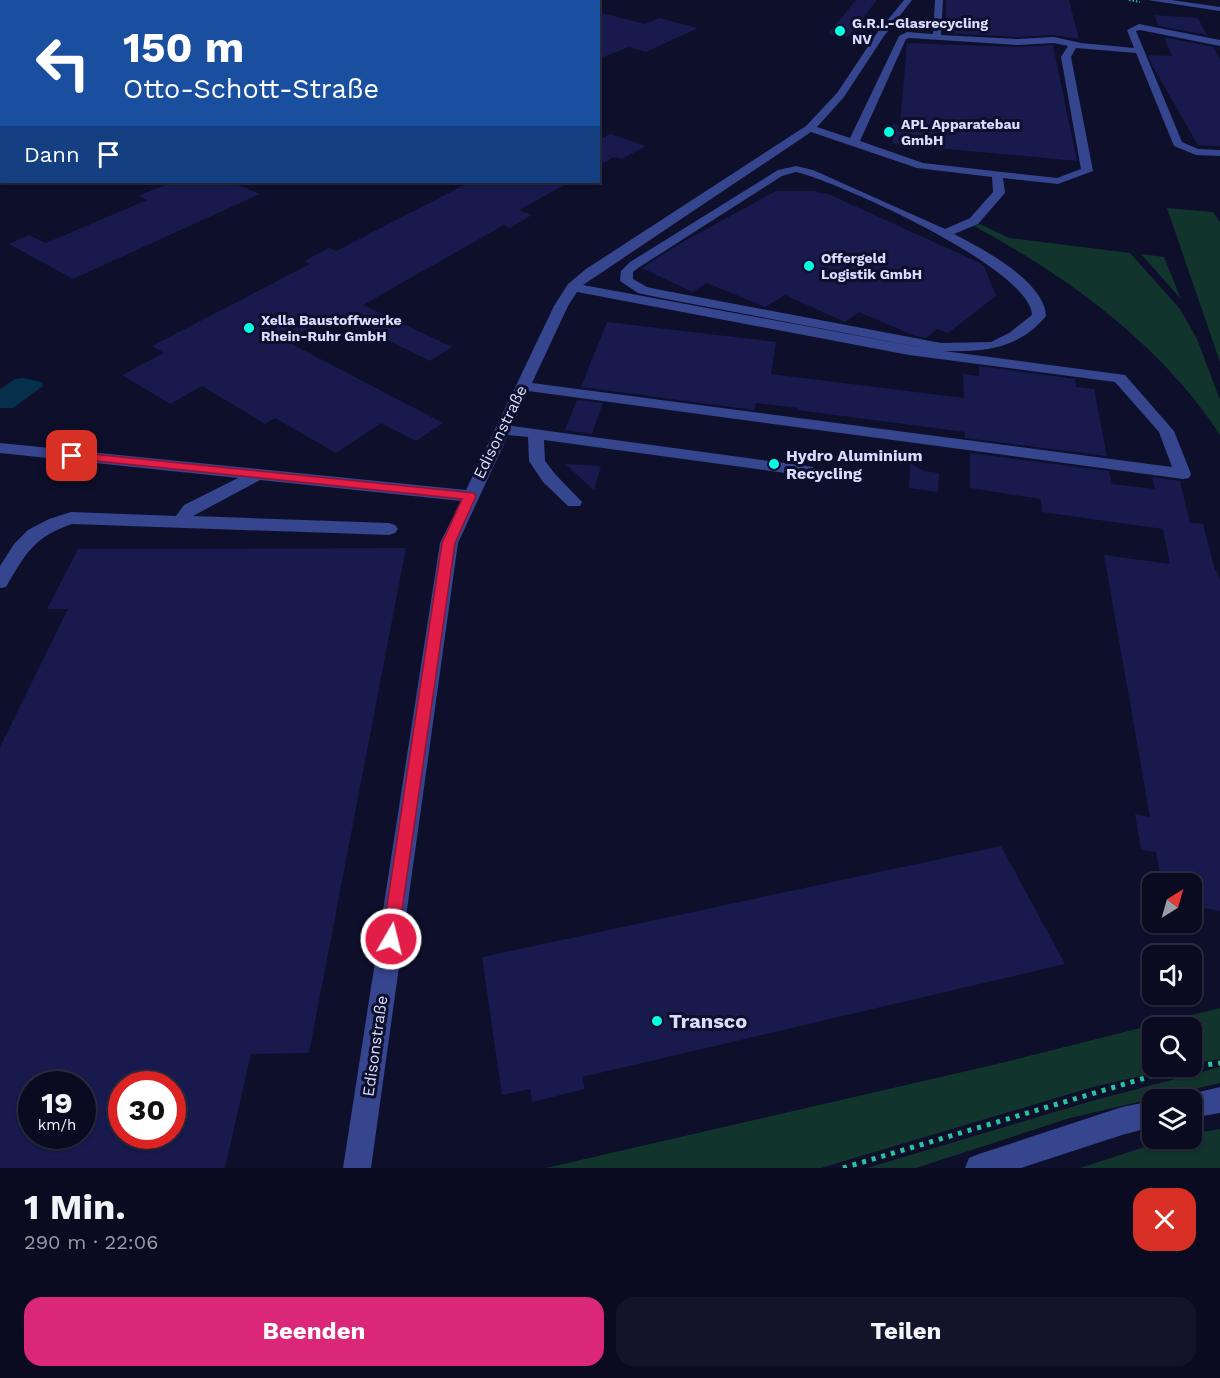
<!DOCTYPE html>
<html lang="de">
<head>
<meta charset="utf-8">
<style>
  :root { --surface:#0a0b20; --page:#131429; --text:#f1f3f6; --muted:#999ba5; --line:#2a2b3e; --accent:#db2777 }
  body { margin:0; font-family:"Work Sans",sans-serif; background:var(--page); color:var(--text); height:100vh; display:flex; flex-direction:column; font-size:22px; white-space:nowrap }
  * { box-sizing:border-box; margin:0 }
  p { font-size:20px; color:var(--muted) }
  .icon { flex:none; width:33px; height:33px; fill:none; stroke:currentColor; stroke-width:2; stroke-linecap:round; stroke-linejoin:round }
  .map { position:relative; height:1168px; overflow:hidden }
  .panel { display:flex; flex-direction:column; background:var(--surface); flex:1 }
  .panel>* { flex:none }
  .hud { position:absolute; left:0px; top:0px; width:600px; height:183px; box-shadow:0 2px 4px #0004,0 0 0 2px var(--line); background:#1a4fa0; color:#fff; overflow:hidden }
  .needle { width:39px; rotate:37deg }
  .tools { position:absolute; left:1142px; top:873px; display:grid; gap:12px }
  .tools a { display:grid; place-items:center; width:60px; height:60px; border-radius:12px; background:var(--surface); box-shadow:0 2px 4px #0004,0 0 0 2px var(--line); font-size:30px }
  .speed { position:absolute; left:18px; top:1071px; display:flex; gap:12px; font-size:30px; font-weight:700; text-align:center }
  .speed>* { display:grid; place-content:center; width:78px; height:78px; border-radius:50%; background:var(--surface); box-shadow:0 2px 4px #0004,0 0 0 2px var(--line); line-height:1 }
  .speed small { font-size:15px; font-weight:400 }
  .speed .limit { border:9px solid #d22; background:#fff; color:#111 }
  .pin { position:absolute; display:grid; place-items:center; width:51px; height:51px; color:#fff; margin:-26px; border-radius:12px; box-shadow:0 3px 9px #0006 }
  .me { position:absolute; width:66px; margin:-33px; rotate:8deg; stroke-linejoin:round; filter:drop-shadow(0 0 4px #0008) }
  .turn { display:flex; align-items:center; gap:21px; height:126px; padding:0 24px; font-size:27px }
  .turn .icon { width:78px; height:78px; stroke-width:2.5 }
  .turn b { display:block; font-size:42px; line-height:51px }
  .then { display:flex; align-items:center; height:57px; padding:0 24px; background:#0003; gap:12px; font-size:22px }
  .round { display:grid; place-items:center; flex:none; width:63px; height:63px; border-radius:18px; background:var(--page) }
  .overview { display:flex; align-items:center; justify-content:space-between; height:102px; padding:0 24px }
  h1 { font-size:36px; font-weight:700; line-height:45px }
  .button { display:flex; gap:12px; margin-top:auto; padding:12px 24px }
  .button a { flex:1; height:69px; border-radius:18px; background:var(--accent); color:#fff; font-size:24px; font-weight:700; line-height:69px; text-align:center }
  .button a+a { background:var(--page); color:var(--text) }
  .map>svg:first-child { display:block }
</style>
</head>
<body>
<div class="map">
<svg width="1220" height="1168" viewBox="0 0 1220 1168">
  <rect width="100%" height="100%" fill="#0e0f2b"/>
  <g fill="#11352c">
    <polygon points="1167,208 1213,212 1220,222 1220,362"/>
    <path d="M980,224l29,14 121,15 50,56 17,30 23,61v35c-58,-90 -153,-159 -246,-209z"/>
    <polygon points="1141,254 1164,257 1181,299"/>
    <polygon points="1220,1008 1220,1059 1191,1064 1191,1028 1152,1028 1152,1066 1179,1067 1093,1087 821,1168 546,1168 997,1064"/>
    <polygon points="1220,1067 1220,1083 1070,1118 916,1168 867,1168 1088,1102"/>
    <polygon points="1220,1129 1220,1168 1080,1168 1169,1139 1191,1138 1191,1134"/>
  </g>
  <polygon fill="#062f4c" points="23,378 42,382 43,386 13,408 0,408 0,389 15,379"/>
  <g fill="#18194d" fill-rule="evenodd">
    <polygon points="856,0 877,0 848,37 828,34"/>
    <polygon points="946,0 1069,0 1079,39 1054,35 1018,37 946,33"/>
    <polygon points="598,12 645,24 659,18 698,28 646,52 629,47 598,59"/>
    <polygon points="1154,15 1198,18 1207,35 1159,26"/>
    <polygon points="1164,37 1213,47 1220,59 1220,146 1198,145 1154,69 1148,55 1172,56"/>
    <polygon points="907,43 1018,47 1053,45 1077,161 893,144 893,124 900,125"/>
    <polygon points="610,134 646,146 622,159 614,157 598,166 598,140"/>
    <polygon points="172,182 231,182 260,194 73,279 9,244 29,235 46,243 147,200 138,196"/>
    <polygon points="470,182 570,182 519,210 532,215 510,228 504,225 363,305 452,347 430,361 334,314 286,341 443,423 416,441 381,423 336,453 275,418 265,424 202,386 170,404 122,375 164,353 152,346 310,264 304,261 329,248 336,251"/>
    <polygon points="776,191 815,191 822,194 826,193 980,263 984,266 996,296 948,333 937,329 926,338 915,336 859,312 845,322 785,295 765,307 707,283 692,292 642,268 681,243"/>
    <polygon points="607,322 776,342 771,374 964,398 963,374 979,376 979,366 1075,379 1076,387 1094,389 1107,456 965,438 965,432 797,410 798,408 756,403 754,410 581,387"/>
    <polygon points="577,400 603,403 592,434 565,430"/>
    <polygon points="970,453 1109,471 1112,484 1155,489 1152,477 1180,481 1190,523 1203,524 1215,570 1217,571 1220,580 1220,911 1191,906 1191,884 1162,884 1156,852 1141,850 1135,814 1150,817 1104,555 1170,564 1163,529 1042,512 1041,499 970,488"/>
    <polygon points="910,463 924,471 939,473 938,492 909,488"/>
    <polygon points="565,464 601,466 594,490"/>
    <path d="M406,548l-97,505 -58,1 -26,114h-225v-421l68,-138h-21l31,-60zM32,1084h50v52h-50zM122,1084h50v52h-50z"/>
    <polygon points="1001,846 1065,964 582,1077 585,1089 532,1102 530,1089 502,1095 482,957"/>
  </g>
  <g fill="none" stroke-linecap="round" stroke-linejoin="round">
    <polyline stroke="#25c699" stroke-width="2" stroke-dasharray="1.5 2" stroke-linecap="butt" points="1129,0 1140,2"/>
    <polyline stroke="#25c699" stroke-width="5" stroke-dasharray="4 6" stroke-linecap="butt" points="843,1168 1175,1069 1220,1063"/>
    <g fill="#35458e" fill-rule="evenodd">
      <polygon points="35,0 61,0 33,2"/>
      <rect x="156" y="0" width="8" height="2"/>
      <polygon points="249,0 259,0 247,2"/>
      <path d="M904,0h8l-28,36 -40,61 -27,30 33,11 49,-102 8,-4 26,2 2,-34h8l-2,35 77,4 36,-2 27,6 53,5 -7,-18 12,-6 81,16v6l-80,-16 -4,1 46,111 16,7 22,1v6l-24,-1 -22,-9 -38,-93 -60,-5 -5,9 22,114 -35,13 -55,-6 2,15 -27,31 -24,10c27,14 91,47 92,82 -27,33 -62,36 -102,35l181,24 49,56 17,43 -2,4 -6,1 -655,-88 -16,35 295,40 6,1 2,4 -2,4 -6,1 -263,-36 1,21 10,13 27,28 -2,4h-12l-25,-24 -14,-21 -1,-24 -20,-2 -50,108 -87,625h-28l97,-625 21,-42 -201,-21 -67,36 196,7 6,2 3,4 -3,4 -6,2 -317,-11c-38,13 -46,29 -66,63l-6,1v-22l14,-22 14,-14 21,-11 22,-7 105,4 8,-11 54,-27 -238,-25v-10l466,47 88,-184 14,-22 18,-15 220,-143 31,-33 40,-60zM909,38l109,7 36,-2 14,3 -7,11 20,112 -24,9 -134,-15 -63,-22 46,-102zM811,132l106,36 75,9 1,15 -23,26 -25,11 -132,-59 -17,-4 -18,4 -148,92 -9,9 -1,10 18,12 23,5 274,52 -352,-65zM796,172c43,10 235,97 236,143l-23,18 -18,9 -50,1 -280,-53 -14,-3 -14,-8v-7l5,-4 144,-92zM577,292l332,63 206,27 44,50 13,35 -640,-84 36,-77z"/>
      <polygon points="1148,0 1171,0 1220,7 1220,11"/>
      <polygon points="2,44 2,52 0,53 0,45"/>
      <rect x="0" y="85" width="2" height="6"/>
      <polygon points="1220,1087 1220,1113 1191,1118 1191,1100 1180,1100 1182,1096"/>
      <polygon points="1152,1101 1152,1127 1122,1135 1021,1168 965,1168 969,1158 979,1154 1122,1107"/>
    </g>
  </g>
  <polygon fill="#e11d48" stroke="#92132f" stroke-width="1.5" points="72,452 474,493 476,496 455,543 397,945 391,948 384,945 382,939 442,543 462,499 68,458 68,453"/>
  <g fill="#04ffe2" stroke="#0e0f2b" stroke-width="2">
    <circle cx="840" cy="31" r="6"/>
    <circle cx="889" cy="132" r="6"/>
    <circle cx="809" cy="266" r="6"/>
    <circle cx="249" cy="328" r="6"/>
    <circle cx="774" cy="464" r="6"/>
    <circle cx="657" cy="1021" r="6"/>
  </g>
  <g text-anchor="middle" dominant-baseline="central" stroke-width="6" stroke-linejoin="round" paint-order="stroke">
    <g font-size="14" font-weight="bold" fill="#d8dcff" stroke="#0e0f2b" text-anchor="start">
      <text x="852" y="23">G.R.I.-Glasrecycling<tspan x="852" dy="16">NV</tspan></text>
      <text x="901" y="124">APL Apparatebau<tspan x="901" dy="16">GmbH</tspan></text>
      <text x="821" y="258">Offergeld<tspan x="821" dy="16">Logistik GmbH</tspan></text>
      <text x="261" y="320">Xella Baustoffwerke<tspan x="261" dy="16">Rhein-Ruhr GmbH</tspan></text>
    </g>
    <g font-size="16" fill="#d8dcff" stroke="#0e0f2b">
      <text transform="translate(500 432) rotate(-64)">Edisonstraße</text>
      <text transform="translate(375 1046) rotate(-82)">Edisonstraße</text>
    </g>
    <g font-size="16" font-weight="bold" fill="#d8dcff" stroke="#0e0f2b" text-anchor="start">
      <text x="786" y="455">Hydro Aluminium<tspan x="786" dy="18">Recycling</tspan></text>
    </g>
    <g font-size="20" font-weight="bold" fill="#d8dcff" stroke="#0e0f2b" text-anchor="start">
      <text x="669" y="1021">Transco</text>
    </g>
  </g>
</svg>
<div class="tools">
<a><svg class="needle" viewBox="-14 -14 28 28"><path d="M0-13l5 13h-10z" fill="#e53935"/><path d="M0 13l5-13h-10z" fill="#999ba5"/></svg></a>
<a><svg class="icon" aria-label="sound" viewBox="0 0 24 24"><path d="M4 9h4l5-4v14l-5-4H4zM17 9q2 3 0 6"/></svg></a>
<a><svg class="icon" aria-label="search" viewBox="0 0 24 24"><circle cx="10" cy="10" r="6"/><path d="M15 15l6 6"/></svg></a>
<a><svg class="icon" aria-label="layers" viewBox="0 0 24 24"><path d="M12 4l9 5-9 5-9-5zM3 14l9 5 9-5"/></svg></a>
</div>
<div class="speed"><div>19<small>km/h</small></div><div class="limit">30</div></div>
<div class="pin" style="left:72px;top:456px;background:#d93025"><svg class="icon" aria-label="arrive" viewBox="0 0 24 24"><path d="M6 21V4h12l-3 4 3 4H6"/></svg></div>
<svg class="me" style="left:391px;top:939px" viewBox="-20 -20 40 40"><circle r="17" fill="#e11d48" stroke="#fff" stroke-width="3"/><path d="M0-11L8 9 0 5-8 9z" fill="#fff"/></svg>
<div class="hud">
<div class="turn"><svg class="icon" aria-label="left" viewBox="0 0 24 24"><path d="M17 20v-9H6M10 6l-5 5 5 5"/></svg><div><b>150 m</b>Otto-Schott-Straße</div></div>
<div class="then">Dann<svg class="icon" aria-label="arrive" viewBox="0 0 24 24"><path d="M6 21V4h12l-3 4 3 4H6"/></svg></div>
</div>
</div>
<section class="panel">
<div class="overview"><div><h1>1 Min.</h1><p>290 m · 22:06</p></div><a class="round" style="background:#d93025;color:#fff"><svg class="icon" aria-label="close" viewBox="0 0 24 24"><path d="M6 6l12 12M18 6L6 18"/></svg></a></div>
<div class="button"><a>Beenden</a><a>Teilen</a></div>
</section>
</body>
</html>
